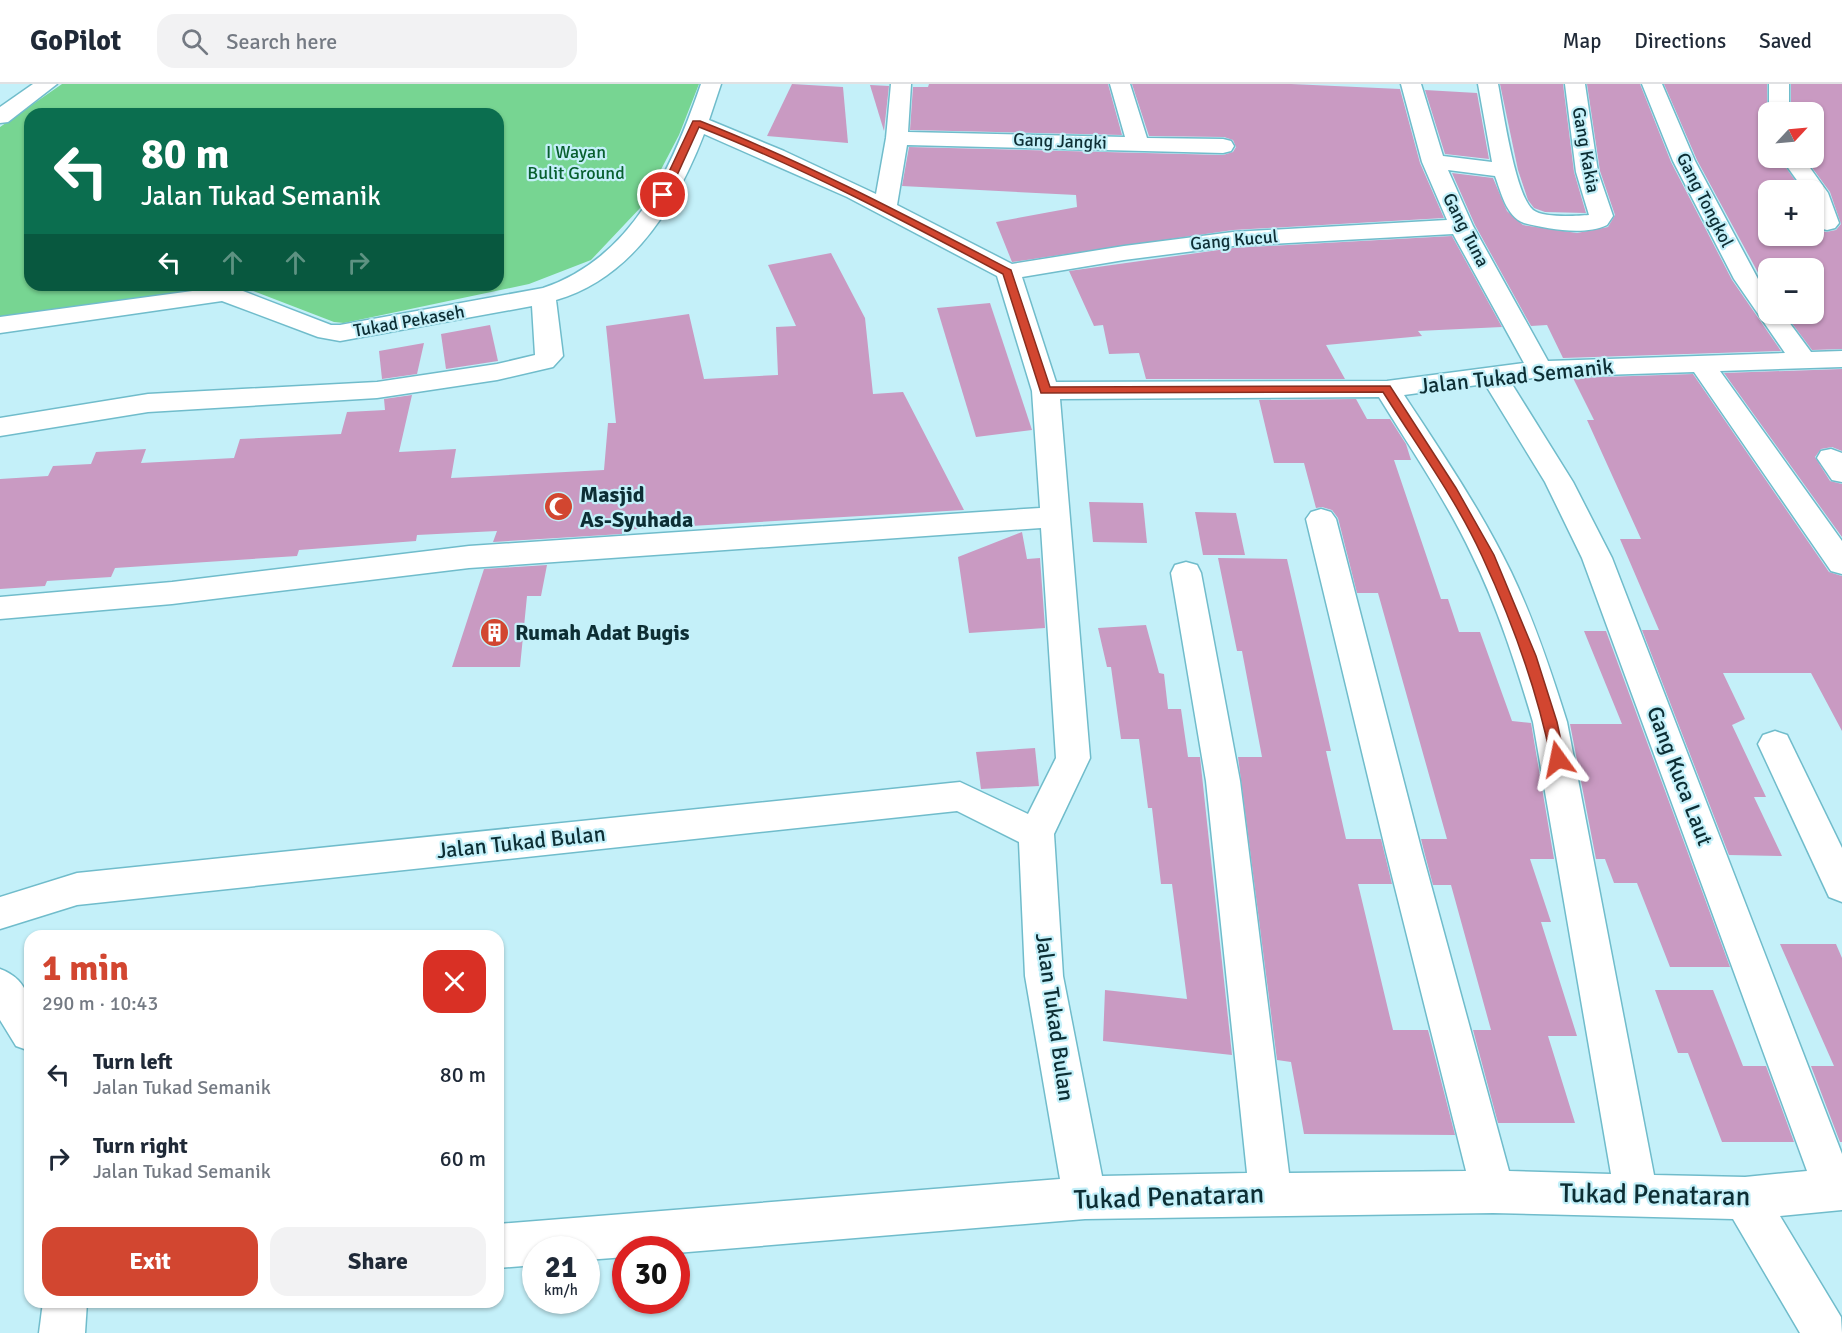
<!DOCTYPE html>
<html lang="en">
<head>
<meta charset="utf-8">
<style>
  :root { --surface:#fff; --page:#f2f2f3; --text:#1f2937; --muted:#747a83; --line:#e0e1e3; --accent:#d24630 }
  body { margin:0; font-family:Signika,sans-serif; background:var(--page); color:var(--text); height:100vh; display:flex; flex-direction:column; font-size:22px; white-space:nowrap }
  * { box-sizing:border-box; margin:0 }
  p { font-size:20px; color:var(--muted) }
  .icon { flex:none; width:33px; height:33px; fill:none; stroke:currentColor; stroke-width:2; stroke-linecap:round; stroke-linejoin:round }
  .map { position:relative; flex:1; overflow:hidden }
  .drawer { position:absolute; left:24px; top:846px; width:480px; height:378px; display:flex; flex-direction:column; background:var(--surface); border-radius:18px; box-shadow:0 2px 4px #0004 }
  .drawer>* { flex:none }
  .banner { position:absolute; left:24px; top:24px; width:480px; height:183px; border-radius:18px; box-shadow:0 2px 4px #0004; background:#0b6e4f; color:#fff; overflow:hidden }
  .needle { width:39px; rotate:64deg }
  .fabs { position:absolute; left:1758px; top:18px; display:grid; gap:12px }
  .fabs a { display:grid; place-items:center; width:66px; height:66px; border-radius:12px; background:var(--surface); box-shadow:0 2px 4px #0004; font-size:30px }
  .speed { position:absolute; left:522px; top:1152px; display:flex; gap:12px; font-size:30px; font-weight:700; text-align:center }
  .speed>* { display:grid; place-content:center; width:78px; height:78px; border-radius:50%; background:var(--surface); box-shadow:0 2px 4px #0004; line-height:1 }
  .speed small { font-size:15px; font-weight:400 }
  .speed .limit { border:9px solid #d22; background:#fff; color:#111 }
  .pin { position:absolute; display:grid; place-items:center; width:51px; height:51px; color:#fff; margin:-26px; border:3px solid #fff; border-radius:50%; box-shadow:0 2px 6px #0007 }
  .me { position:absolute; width:66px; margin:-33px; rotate:348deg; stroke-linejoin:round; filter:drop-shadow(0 0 4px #0008) }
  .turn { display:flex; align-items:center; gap:21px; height:126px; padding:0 18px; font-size:27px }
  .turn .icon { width:78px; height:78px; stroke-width:2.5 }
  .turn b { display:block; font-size:42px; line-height:51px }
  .lanes { display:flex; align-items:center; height:57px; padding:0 18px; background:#0003; justify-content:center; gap:30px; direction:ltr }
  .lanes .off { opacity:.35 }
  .round { display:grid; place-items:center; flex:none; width:63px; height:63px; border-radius:18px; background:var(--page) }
  .overview { display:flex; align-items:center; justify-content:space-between; height:102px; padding:0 18px }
  h1 { font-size:36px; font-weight:700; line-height:45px; color:var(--accent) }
  .cta { display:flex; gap:12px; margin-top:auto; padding:12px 18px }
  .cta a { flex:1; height:69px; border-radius:18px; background:var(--accent); color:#fff; font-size:24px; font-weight:700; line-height:69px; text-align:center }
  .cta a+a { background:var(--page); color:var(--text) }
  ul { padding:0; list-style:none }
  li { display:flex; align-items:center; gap:18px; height:84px; padding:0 18px }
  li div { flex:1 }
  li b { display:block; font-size:22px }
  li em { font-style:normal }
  header { display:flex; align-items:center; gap:36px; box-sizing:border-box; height:84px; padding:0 30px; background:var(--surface); border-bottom:2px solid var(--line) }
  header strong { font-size:28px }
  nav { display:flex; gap:33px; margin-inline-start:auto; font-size:21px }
  .search { width:420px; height:54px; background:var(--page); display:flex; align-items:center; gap:15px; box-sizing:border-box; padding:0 21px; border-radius:18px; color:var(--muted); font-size:22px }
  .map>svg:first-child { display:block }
</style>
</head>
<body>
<header>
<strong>GoPilot</strong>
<div class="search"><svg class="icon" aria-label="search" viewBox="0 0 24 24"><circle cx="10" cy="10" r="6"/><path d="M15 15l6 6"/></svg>Search here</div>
<nav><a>Map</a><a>Directions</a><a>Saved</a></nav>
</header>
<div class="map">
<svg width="1842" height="1249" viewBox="0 0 1842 1249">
  <rect width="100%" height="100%" fill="#c4f0f9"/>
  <path fill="#77d592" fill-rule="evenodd" d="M62,0h637l-20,51 -37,71 -51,54 -62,24 -185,39 -10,-1 -96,-37 -238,32v-190zM30,30h468v171h-468z"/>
  <g fill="#c99ac2">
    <polygon points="792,0 843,3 848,59 767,52"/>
    <polygon points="929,0 1108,0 1122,51 910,46 913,3 928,3"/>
    <polygon points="1132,0 1291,0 1400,5 1420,79 1444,134 1233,146 1012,178 996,138 1077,123 1076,111 902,102 909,63 1223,71 1233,68 1236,63 1233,56 1224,53 1149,52"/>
    <polygon points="1500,0 1563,0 1574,88 1586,129 1545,128 1534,124 1528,116 1518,86"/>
    <polygon points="1587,0 1640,0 1671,78 1732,196 1781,267 1563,274 1547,241 1531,242 1475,141 1452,89 1493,94 1507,127 1523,141 1577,149 1608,143 1615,131 1600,87"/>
    <polygon points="1664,0 1767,0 1768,74 1779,74 1802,106 1768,106 1768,152 1814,152 1814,138 1818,146 1826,148 1836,146 1841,140 1830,108 1805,74 1814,74 1814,28 1791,28 1791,0 1842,0 1842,265 1812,266 1785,230 1814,230 1814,184 1768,184 1768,207 1697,76"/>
    <polygon points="870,1 889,2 884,47"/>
    <polygon points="1425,6 1477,9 1489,75 1445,70"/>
    <polygon points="1452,152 1502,243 1418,247 1422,252 1326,261 1345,295 1146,295 1139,269 1109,270 1103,241 1094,242 1069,187 1233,164"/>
    <polygon points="831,169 865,234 873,310 903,308 964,426 622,446 622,450 493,458 497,447 417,451 416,457 299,466 297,472 115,484 111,493 47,497 45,502 0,505 0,395 48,392 53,382 91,380 96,368 146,365 141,379 234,374 240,355 341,350 347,328 385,326 384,315 412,311 399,368 456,365 451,394 604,386 608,339 616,339 606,242 689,230 704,295 778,291 776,243 796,242 768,181"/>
    <polygon points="990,219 1032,346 976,353 937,224"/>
    <polygon points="490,241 498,277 446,285 441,250"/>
    <polygon points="424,259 417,290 382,295 379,267"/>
    <polygon points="1842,285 1842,367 1832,363 1821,365 1815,373 1830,397 1842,400 1842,453 1724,289"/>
    <polygon points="1693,290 1829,488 1842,492 1842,647 1811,589 1723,589 1745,635 1732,641 1766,713 1754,713 1782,772 1729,771 1642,546 1659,546 1620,455 1641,455 1587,336 1594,336 1573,294"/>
    <polygon points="1356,315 1367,335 1390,335 1406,360 1411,376 1394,376 1441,515 1448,515 1459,548 1480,548 1512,637 1531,639 1554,775 1530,775 1551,838 1541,838 1577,952 1548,952 1575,1039 1498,1039 1473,946 1491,946 1451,801 1433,801 1424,767 1421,755 1447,755 1378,509 1357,509 1338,434 1332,426 1322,423 1316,424 1304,379 1274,379 1259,316"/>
    <polygon points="1089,418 1143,419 1147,459 1093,458"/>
    <polygon points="1195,428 1236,429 1245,471 1203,471"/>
    <polygon points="1022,448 1027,475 1040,474 1045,544 969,549 958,473"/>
    <polygon points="1218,474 1287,475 1331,667 1326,667 1346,755 1381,755 1392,800 1358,800 1393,946 1428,946 1455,1051 1304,1050 1291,978 1277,976 1238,673 1262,673 1242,567 1237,567"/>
    <polygon points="547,481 541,512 527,512 520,583 452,583 484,485"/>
    <polygon points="1146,541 1159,589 1164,590 1168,625 1181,625 1188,673 1200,673 1232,971 1103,957 1105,906 1187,915 1172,800 1161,800 1152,724 1148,724 1139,655 1121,655 1111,583 1107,583 1098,544"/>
    <polygon points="1584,547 1606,547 1730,883 1670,883 1637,799 1614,799 1605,775 1596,775 1570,640 1622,640"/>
    <polygon points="1035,664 1039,702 981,705 976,668"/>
    <polygon points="1780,860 1836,860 1842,874 1842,1058 1840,1058 1811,982 1834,982"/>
    <polygon points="1655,906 1713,906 1743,982 1766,982 1794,1058 1722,1058 1688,969 1678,969"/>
  </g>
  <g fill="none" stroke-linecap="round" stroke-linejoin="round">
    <defs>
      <g id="minor">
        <polygon points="33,0 57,0 8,38 0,39 0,23"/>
        <path d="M701,0h20l-12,36 75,31 92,43 10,-56 5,-54h20l-3,48 217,5 -15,-53h20l17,54 76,1 8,2 3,5 -3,5 -8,2 -316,-8 -10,60 115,59 112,-18 109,-14 214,-12 -25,-58 -21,-78h20l22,72 49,6 -14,-78h20c5,25 17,111 35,126 10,8 43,6 56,5l-13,-43 -11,-88h20l13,88 15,44 -6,9c-23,11 -59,4 -83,-2 -18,-7 -23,-31 -29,-47l-47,-6 25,56 75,135 237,-8 -51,-74 -61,-118 -31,-77h20l33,77 63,118 10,15v20h15l28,38 31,-1v16l-122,4 122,170v33l-11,-3 -137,-199 -154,5 -30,4 63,101 39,76 230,596v56l-62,6 61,101 1,16h-42l-67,-114 -240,-6 -408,6 -409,34v-3h-50v7l-40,3v-10h-50v15l-38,3v-44l562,-45 -35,-203 -6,-134 -62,-31 -880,94 -77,24v-32l77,-24 883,-91 68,32 28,-56 -15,-230 -572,40 -297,36 -172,15v-22l172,-15 297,-36 571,-38 -8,-117 -35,-115 -150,-79 -143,-63c-27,70 -71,144 -148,166l7,56 -10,11 -56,13 -120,18 -229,14 -148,24v-18l148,-24 229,-12 120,-18 38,-9 -3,-49 -192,35 -22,-4 -96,-36 -222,32v-16l222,-30 21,4 88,34h9l203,-37c90,-30 129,-120 158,-204zM1453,150l71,129 -137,18 -331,1 -34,-105 102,-17 109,-14zM1485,300l60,98 37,76 225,613 -62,6 -91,-2 -87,-453c-16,-51 -33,-102 -56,-150 -30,-62 -69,-119 -107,-177zM1379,313c32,52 67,103 93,158 26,53 44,110 61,167l78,452 -102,-3 -87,-319 -86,-333 -5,-7 -10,-3 -10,3 -5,7 80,333 80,319 -177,2 -49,-392 -39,-208 -4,-8 -11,-3 -11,3 -4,8 35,208 41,392 -145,3 -39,-200 -9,-142 36,-76 -30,-359z"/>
        <rect x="1769" y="0" width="20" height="28"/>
        <polygon points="1781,74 1803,74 1828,109 1839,139 1835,144 1827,146 1819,144 1814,134 1814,106 1804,106"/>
        <polygon points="1831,365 1842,369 1842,398 1832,396 1817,374 1821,367"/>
        <polygon points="1775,647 1787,651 1842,764 1842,818 1829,813 1758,660 1763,651"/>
        <path d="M0,885c38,14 30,49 30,82l-14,-5 -16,-26z"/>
        <polygon points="43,1218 87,1218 85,1249 39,1249"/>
      </g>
    </defs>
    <use href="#minor" stroke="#70bccb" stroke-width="3"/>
    <use href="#minor" fill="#fff" fill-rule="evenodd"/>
  </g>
  <path fill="#d24630" stroke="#882e1f" stroke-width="1.5" d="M693,37h7c107,42 209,96 311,149l39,117 340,-1 66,102 38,67 42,101 21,66 8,37 -2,4h-10l-2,-4c-14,-70 -39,-138 -69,-203 -26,-57 -65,-110 -99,-164l-342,1 -38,-119c-99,-53 -199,-106 -304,-147l-31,68 -8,2 -2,-2z"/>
  <defs>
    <symbol id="mosque-disc" viewBox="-11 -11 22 22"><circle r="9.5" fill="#d24630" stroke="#c4f0f9"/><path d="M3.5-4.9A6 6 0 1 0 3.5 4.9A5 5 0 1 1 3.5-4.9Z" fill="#fff"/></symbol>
    <symbol id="building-disc" viewBox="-11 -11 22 22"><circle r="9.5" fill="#d24630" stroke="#c4f0f9"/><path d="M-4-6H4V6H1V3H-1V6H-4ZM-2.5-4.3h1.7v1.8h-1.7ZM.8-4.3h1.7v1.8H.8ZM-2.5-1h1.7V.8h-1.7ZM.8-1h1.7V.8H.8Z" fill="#fff"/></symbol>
  </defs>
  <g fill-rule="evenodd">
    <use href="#mosque-disc" x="542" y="406" width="33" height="33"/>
    <use href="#building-disc" x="478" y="532" width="33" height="33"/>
  </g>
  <g text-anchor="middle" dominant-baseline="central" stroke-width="4.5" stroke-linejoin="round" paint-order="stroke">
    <g font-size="18" fill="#0d2e34" stroke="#c4f0f9">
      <text transform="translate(1060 57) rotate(2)">Gang Jangki</text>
      <text transform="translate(1586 66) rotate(80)">Gang Kakia</text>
      <text transform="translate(1705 116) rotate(63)">Gang Tongkol</text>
      <text transform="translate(1466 146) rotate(63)">Gang Tuna</text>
      <text transform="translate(1234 156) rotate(-5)">Gang Kucul</text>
      <text transform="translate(409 237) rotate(-10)">Tukad Pekaseh</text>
    </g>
    <g font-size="18" fill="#085f2e" stroke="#c4f0f9">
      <text x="576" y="68">I Wayan<tspan x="576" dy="21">Bulit Ground</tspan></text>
    </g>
    <g font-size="22" fill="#0d2e34" stroke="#c4f0f9">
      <text transform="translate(1516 292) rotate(-6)">Jalan Tukad Semanik</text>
      <text transform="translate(1680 692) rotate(69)">Gang Kuca Laut</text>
      <text transform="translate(521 758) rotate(-6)">Jalan Tukad Bulan</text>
      <text transform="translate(1055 933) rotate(82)">Jalan Tukad Bulan</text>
    </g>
    <g font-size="22" font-weight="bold" fill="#0d2e34" stroke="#c4f0f9" text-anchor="start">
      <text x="580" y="410">Masjid<tspan x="580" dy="25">As-Syuhada</tspan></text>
      <text x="515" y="548">Rumah Adat Bugis</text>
    </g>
    <g font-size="27" fill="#0d2e34" stroke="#c4f0f9">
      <text transform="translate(1655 1111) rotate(1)">Tukad Penataran</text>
      <text transform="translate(1169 1113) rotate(-2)">Tukad Penataran</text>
    </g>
  </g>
</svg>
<div class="fabs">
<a><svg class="needle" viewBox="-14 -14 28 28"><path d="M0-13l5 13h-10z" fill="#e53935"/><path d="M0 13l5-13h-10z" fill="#747a83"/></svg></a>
<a>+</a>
<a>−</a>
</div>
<div class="speed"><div>21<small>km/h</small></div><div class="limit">30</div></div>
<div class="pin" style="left:663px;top:111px;background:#d93025"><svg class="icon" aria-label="arrive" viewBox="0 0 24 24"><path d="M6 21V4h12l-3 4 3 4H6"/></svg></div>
<svg class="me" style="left:1558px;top:675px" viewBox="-20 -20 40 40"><path d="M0-17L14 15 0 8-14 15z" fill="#d24630" stroke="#fff" stroke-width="4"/></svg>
<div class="banner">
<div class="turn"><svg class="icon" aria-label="left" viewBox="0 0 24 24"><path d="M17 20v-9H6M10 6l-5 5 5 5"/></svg><div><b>80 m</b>Jalan Tukad Semanik</div></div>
<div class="lanes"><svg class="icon" aria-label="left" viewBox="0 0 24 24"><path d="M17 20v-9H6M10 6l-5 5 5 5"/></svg><svg class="icon off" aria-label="ahead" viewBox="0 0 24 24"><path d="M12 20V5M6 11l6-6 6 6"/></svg><svg class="icon off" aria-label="ahead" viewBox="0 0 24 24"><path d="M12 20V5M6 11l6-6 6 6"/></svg><svg class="icon off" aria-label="right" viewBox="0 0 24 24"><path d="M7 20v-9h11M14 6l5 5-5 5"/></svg></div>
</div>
<section class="drawer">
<div class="overview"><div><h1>1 min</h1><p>290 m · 10:43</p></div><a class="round" style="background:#d93025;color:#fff"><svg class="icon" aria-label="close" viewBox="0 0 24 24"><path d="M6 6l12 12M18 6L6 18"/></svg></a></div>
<ul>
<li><svg class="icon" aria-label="left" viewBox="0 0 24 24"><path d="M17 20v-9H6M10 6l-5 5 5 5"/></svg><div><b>Turn left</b><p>Jalan Tukad Semanik</p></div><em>80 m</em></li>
<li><svg class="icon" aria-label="right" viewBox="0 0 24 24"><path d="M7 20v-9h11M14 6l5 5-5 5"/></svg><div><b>Turn right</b><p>Jalan Tukad Semanik</p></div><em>60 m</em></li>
</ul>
<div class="cta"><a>Exit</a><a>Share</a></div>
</section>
</div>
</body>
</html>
